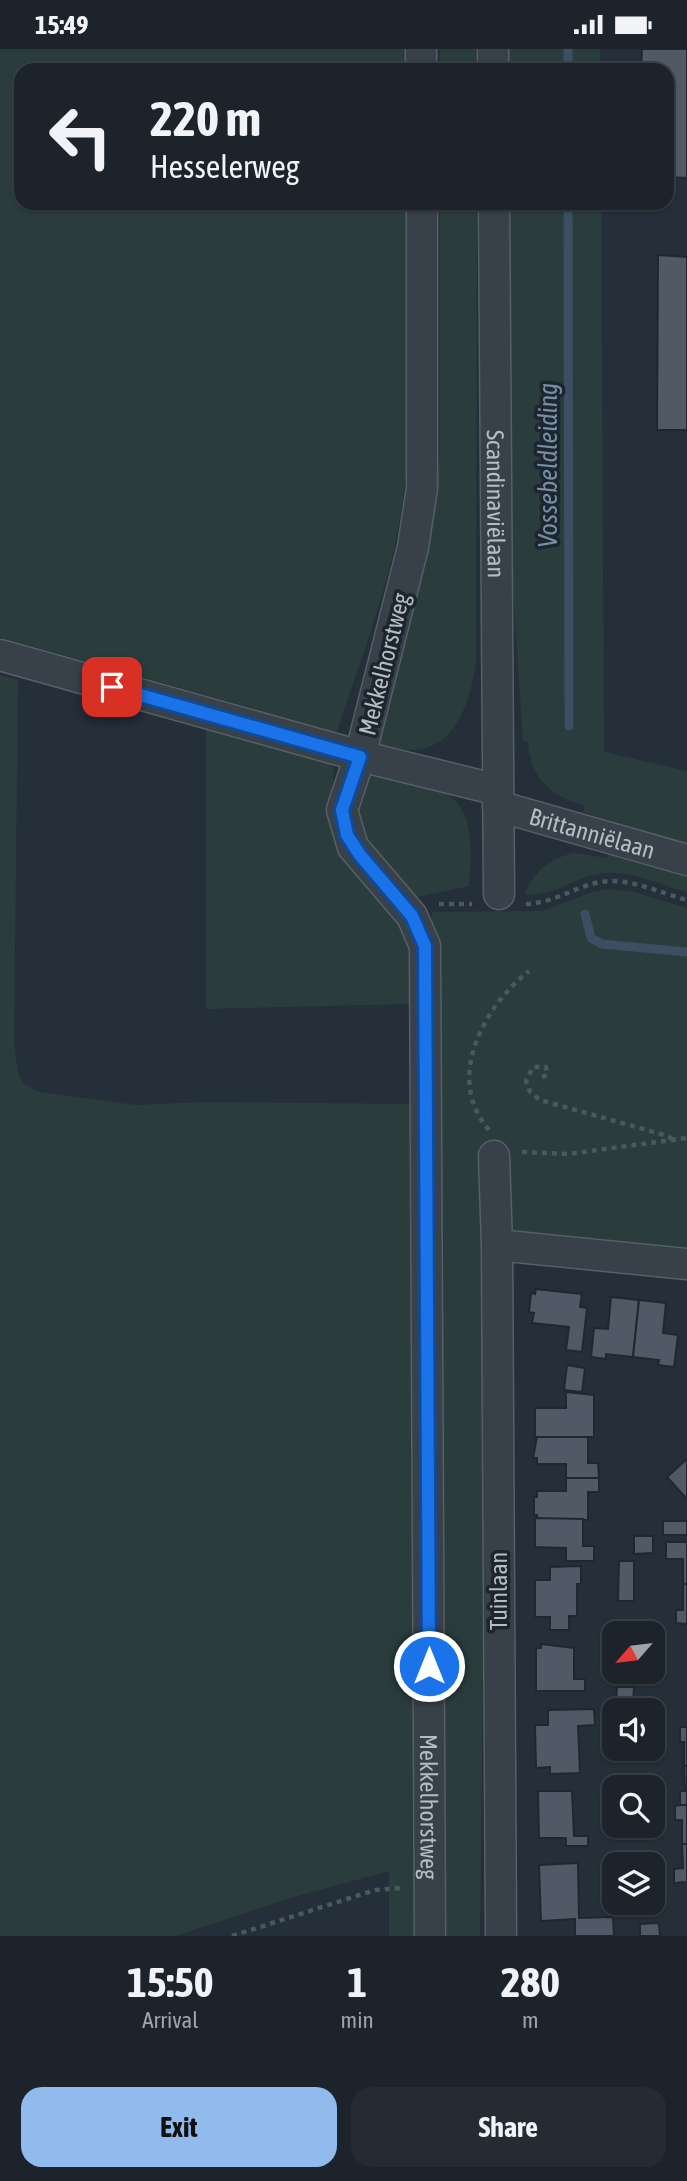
<!DOCTYPE html>
<html lang="en">
<head>
<meta charset="utf-8">
<style>
  :root { --surface:#1c232b; --page:#252b33; --text:#f1f3f6; --muted:#a0a4a9; --line:#3a4047; --accent:#91bbed }
  body { margin:0; font-family:"Asap Condensed",sans-serif; background:var(--page); color:var(--text); height:100vh; display:flex; flex-direction:column; font-size:26px; white-space:nowrap }
  * { box-sizing:border-box; margin:0 }
  p { font-size:23px; color:var(--muted) }
  .icon { flex:none; width:38px; height:38px; fill:none; stroke:currentColor; stroke-width:2; stroke-linecap:round; stroke-linejoin:round }
  .map { position:relative; height:1887px; overflow:hidden }
  .drawer { display:flex; flex-direction:column; background:var(--surface); flex:1 }
  .drawer>* { flex:none }
  .banner { position:absolute; left:14px; top:14px; width:660px; height:147px; border-radius:21px; box-shadow:0 2px 5px #0004,0 0 0 2px var(--line); background:#1c232b; color:var(--text); overflow:hidden }
  .needle { width:46px; rotate:242deg }
  .fabs { position:absolute; left:602px; top:1572px; display:grid; gap:14px }
  .fabs a { display:grid; place-items:center; width:63px; height:63px; border-radius:14px; background:var(--surface); box-shadow:0 2px 5px #0004,0 0 0 2px var(--line); font-size:35px }
  .pin { position:absolute; display:grid; place-items:center; width:60px; height:60px; color:#fff; margin:-30px; border-radius:14px; box-shadow:0 4px 10px #0006 }
  .me { position:absolute; width:77px; margin:-38px; rotate:0deg; stroke-linejoin:round; filter:drop-shadow(0 0 5px #0008) }
  .turn { display:flex; align-items:center; gap:24px; height:147px; padding:0 21px; font-size:32px }
  .turn .icon { width:91px; height:91px; stroke-width:2.5 }
  .turn b { display:block; font-size:49px; line-height:60px }
  .eta { display:flex; justify-content:space-evenly; align-items:center; height:119px; text-align:center }
  .eta b { font-size:42px; font-weight:700; line-height:49px }
  .action { display:flex; gap:14px; margin-top:auto; padding:14px 21px }
  .action a { flex:1; height:80px; border-radius:21px; background:var(--accent); color:#111; font-size:28px; font-weight:700; line-height:80px; text-align:center }
  .action a+a { background:var(--page); color:var(--text) }
  .status { display:flex; justify-content:space-between; align-items:center; height:49px; padding:0 35px; background:var(--surface); direction:ltr }
  .status svg { height:19px; fill:currentColor }
  .map>svg:first-child { display:block }
</style>
</head>
<body>
<div class="status"><b>15:49</b><svg viewBox="0 0 49 12"><path d="M0 12V9h3v3zM5 12V6h3v6zM10 12V3h3v9zM15 12V0h3v12zM26 1h20v11H26zM47 4h2v5h-2z"/></svg></div>
<div class="map">
<svg width="687" height="1887" viewBox="0 0 687 1887">
  <rect width="100%" height="100%" fill="#252f39"/>
  <g fill="#2a3d3c">
    <path d="M0,0h408l1,21h-388v133h388c0,114 10,234 -15,346 -14,62 -38,123 -57,183l-337,-95z"/>
    <rect x="440" y="0" width="36" height="21"/>
    <rect x="509" y="0" width="91" height="21"/>
    <path d="M440,154h37l-1,461c-6,35 -19,86 -65,86 -12,0 -26,-5 -38,-7l53,-197 14,-89z"/>
    <path d="M510,154h91l3,549 83,19v74l-104,-33 2,-6c-35,-11 -55,-27 -57,-65h-5l-12,-183z"/>
    <polygon points="0,626 18,631 14,993 18,1024 23,1034 39,1043 135,1056 204,1053 415,1055 421,1887 389,1887 389,1822 297,1847 175,1887 0,1887"/>
    <polygon points="206,680 325,711 334,720 330,770 397,862 412,899 411,955 206,960"/>
    <path d="M367,724c85,18 111,14 102,113l-57,12 -36,-42 -23,-37z"/>
    <path d="M575,804l32,5 2,-5 78,23v16c-29,-8 -59,-24 -90,-18 -26,6 -44,22 -72,21 8,-23 26,-38 50,-42z"/>
    <polygon points="609,840 635,843 687,859 687,1200 543,1184 542,1192 488,1204 480,1887 437,1887 432,863 542,862 592,843"/>
  </g>
  <g fill="none" stroke-linecap="round" stroke-linejoin="round">
    <g stroke="#3c4e61" stroke-width="9">
      <polyline points="568,0 568,21"/>
      <polyline points="568,154 569,677"/>
      <polyline points="585,865 591,889 602,895 687,903"/>
    </g>
  </g>
  <g fill="#505a66" stroke="#1f2830" stroke-width="2">
    <polygon points="642,0 687,0 687,129 667,128 667,21 641,21"/>
    <polygon points="658,206 687,208 687,381 657,381"/>
    <polygon points="536,1240 582,1245 580,1258 587,1259 582,1303 566,1301 569,1278 532,1274 534,1264 529,1263 531,1244 535,1245"/>
    <polygon points="611,1248 639,1251 633,1308 606,1305 606,1310 591,1308 594,1279 608,1280"/>
    <polygon points="639,1251 666,1254 663,1284 678,1286 674,1318 658,1316 659,1311 633,1308"/>
    <polygon points="567,1316 585,1319 582,1343 564,1341"/>
    <polygon points="566,1343 594,1346 594,1388 535,1388 535,1359 566,1359"/>
    <polygon points="537,1388 588,1388 588,1414 598,1414 599,1429 566,1429 566,1415 537,1415 537,1409 533,1409"/>
    <polygon points="687,1410 687,1450 667,1428"/>
    <polygon points="566,1429 599,1429 599,1443 588,1443 588,1471 537,1470 537,1466 534,1466 534,1448 537,1448 537,1442 566,1442"/>
    <polygon points="535,1469 583,1470 583,1497 594,1497 594,1512 566,1512 566,1499 535,1498"/>
    <rect x="663" y="1472" width="24" height="14"/>
    <polygon points="634,1487 653,1487 653,1504 634,1505"/>
    <polygon points="666,1493 687,1493 687,1535 683,1535 683,1510 666,1510"/>
    <polygon points="619,1512 634,1512 634,1552 618,1552"/>
    <polygon points="581,1517 581,1535 577,1535 577,1567 569,1567 569,1581 550,1581 550,1568 535,1568 535,1531 550,1531 550,1518"/>
    <polygon points="683,1535 687,1535 687,1575 676,1574 676,1561 683,1561"/>
    <polygon points="541,1595 574,1599 574,1630 585,1630 585,1642 536,1642 536,1599 541,1599"/>
    <polygon points="617,1638 634,1638 633,1655 616,1655"/>
    <polygon points="594,1660 595,1676 578,1677 580,1724 550,1725 550,1718 536,1719 535,1676 548,1676 548,1661"/>
    <polygon points="680,1678 687,1678 687,1717 684,1717 684,1693 680,1693"/>
    <polygon points="684,1717 687,1717 687,1756 680,1756 680,1742 685,1742"/>
    <polygon points="538,1742 572,1742 574,1787 588,1787 588,1797 566,1797 566,1789 539,1789"/>
    <polygon points="680,1756 687,1756 687,1795 682,1795 682,1771 675,1771 675,1757"/>
    <polygon points="682,1795 687,1795 687,1833 674,1834 674,1820 683,1819"/>
    <polygon points="578,1814 579,1869 613,1868 614,1887 575,1887 575,1870 541,1872 539,1816"/>
    <polygon points="659,1874 660,1887 640,1887 640,1875"/>
  </g>
  <g fill="none" stroke-linecap="round" stroke-linejoin="round">
    <defs>
      <g id="street">
        <polyline points="421,0 421,21"/>
        <polyline points="493,0 493,21"/>
        <path id="s1" d="M422,154v285l-9,59 -53,209 -18,54 11,37 59,69 13,30 5,990"/>
        <path id="s2" d="M494,154l5,691"/>
        <polyline points="0,606 360,707 498,741"/>
        <path id="s3" d="M498,757l189,54"/>
        <polyline points="494,1107 497,1196"/>
        <polyline points="501,1887 497,1196 687,1215"/>
      </g>
    </defs>
    <use href="#street" stroke="#565f67" stroke-width="33"/>
    <g stroke="#485a5b" stroke-width="4.5" stroke-dasharray="5 5" stroke-linecap="butt">
      <polyline points="439,855 472,855"/>
      <path d="M526,855c28,-1 48,-17 74,-22 29,-5 60,11 87,18"/>
      <polyline points="542,1028 547,1026 546,1018 533,1018 526,1032 530,1043 540,1051 668,1087 674,1092"/>
      <path d="M489,1081c-45,-51 -5,-124 40,-159"/>
      <polyline points="522,1103 568,1105 687,1089"/>
      <polyline points="232,1887 375,1841 401,1839"/>
    </g>
    <use href="#street" stroke="#384149" stroke-width="30"/>
  </g>
  <g fill="none" stroke-linecap="round" stroke-linejoin="round">
    <defs>
      <polyline id="route" points="112,638 360,708 342,761 347,786 360,806 412,867 425,897 429,1617"/>
    </defs>
    <use href="#route" stroke="#114b97" stroke-width="18"/>
    <use href="#route" stroke="#1a73e8" stroke-width="12"/>
  </g>
  <g text-anchor="middle" dominant-baseline="central" stroke-width="7" stroke-linejoin="round" paint-order="stroke">
    <g font-size="24" fill="#b4bcc5" stroke="#1d262e">
      <text stroke="none"><textPath href="#s2" startOffset="301">Scandinaviëlaan</textPath></text>
      <text transform="translate(384 615) rotate(-76)">Mekkelhorstweg</text>
      <text stroke="none"><textPath href="#s3" startOffset="98">Brittanniëlaan</textPath></text>
      <text transform="translate(498 1542) rotate(-90)">Tuinlaan</text>
      <text stroke="none"><textPath href="#s1" startOffset="1640">Mekkelhorstweg</textPath></text>
    </g>
    <g font-size="26" font-style="italic" fill="#778ea6" stroke="#1d262e">
      <text transform="translate(548 416) rotate(-90)">Vossebeldleiding</text>
    </g>
  </g>
</svg>
<div class="fabs">
<a><svg class="needle" viewBox="-14 -14 28 28"><path d="M0-13l5 13h-10z" fill="#e53935"/><path d="M0 13l5-13h-10z" fill="#a0a4a9"/></svg></a>
<a><svg class="icon" aria-label="sound" viewBox="0 0 24 24"><path d="M4 9h4l5-4v14l-5-4H4zM17 9q2 3 0 6"/></svg></a>
<a><svg class="icon" aria-label="search" viewBox="0 0 24 24"><circle cx="10" cy="10" r="6"/><path d="M15 15l6 6"/></svg></a>
<a><svg class="icon" aria-label="layers" viewBox="0 0 24 24"><path d="M12 4l9 5-9 5-9-5zM3 14l9 5 9-5"/></svg></a>
</div>
<div class="pin" style="left:112px;top:638px;background:#d93025"><svg class="icon" aria-label="arrive" viewBox="0 0 24 24"><path d="M6 21V4h12l-3 4 3 4H6"/></svg></div>
<svg class="me" style="left:429px;top:1617px" viewBox="-20 -20 40 40"><circle r="17" fill="#1a73e8" stroke="#fff" stroke-width="3"/><path d="M0-11L8 9 0 5-8 9z" fill="#fff"/></svg>
<div class="banner">
<div class="turn"><svg class="icon" aria-label="left" viewBox="0 0 24 24"><path d="M17 20v-9H6M10 6l-5 5 5 5"/></svg><div><b>220 m</b>Hesselerweg</div></div>
</div>
</div>
<section class="drawer">
<div class="eta">
<div><b>15:50</b><p>Arrival</p></div>
<div><b>1</b><p>min</p></div>
<div><b>280</b><p>m</p></div>
</div>
<div class="action"><a>Exit</a><a>Share</a></div>
</section>
</body>
</html>
